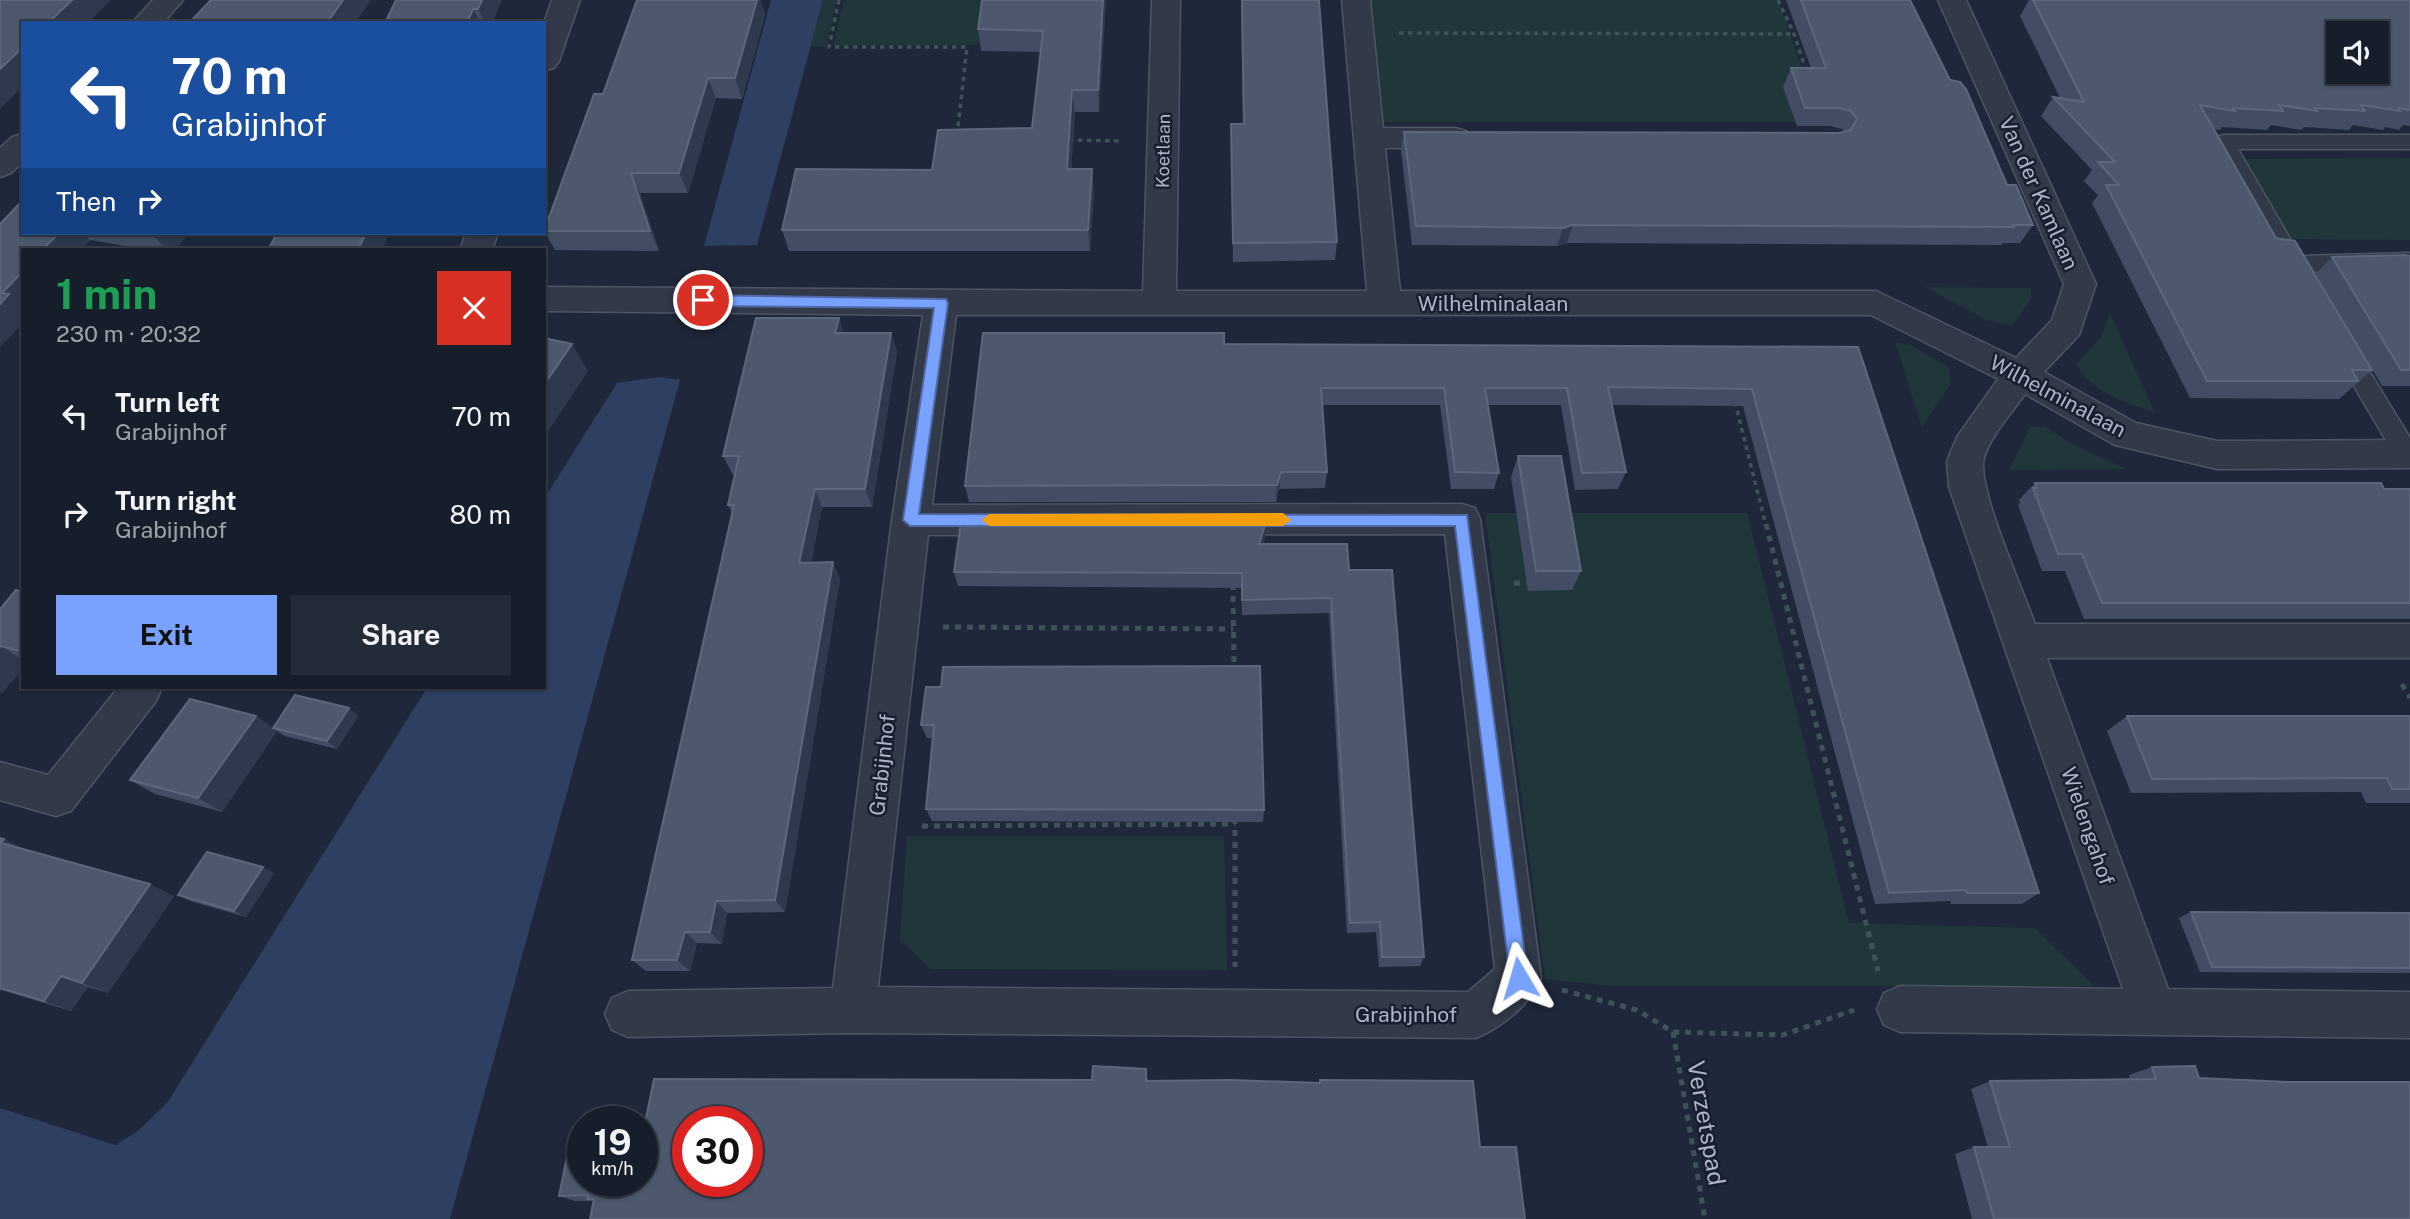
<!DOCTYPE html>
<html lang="en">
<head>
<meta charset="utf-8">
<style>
  :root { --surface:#161e2c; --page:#232b38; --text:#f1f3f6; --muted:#9ea2a9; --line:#353c48; --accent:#79a2ff }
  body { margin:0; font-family:"Public Sans",sans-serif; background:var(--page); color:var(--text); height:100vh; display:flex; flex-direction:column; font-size:26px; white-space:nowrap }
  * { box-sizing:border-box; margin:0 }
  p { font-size:23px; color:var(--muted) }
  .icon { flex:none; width:38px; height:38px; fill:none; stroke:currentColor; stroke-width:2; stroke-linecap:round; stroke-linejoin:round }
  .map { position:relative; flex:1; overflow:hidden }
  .side { position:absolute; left:21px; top:248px; width:525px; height:441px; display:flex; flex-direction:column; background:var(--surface); border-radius:0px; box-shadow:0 2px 5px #0004,0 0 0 2px var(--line) }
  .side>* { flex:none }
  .hud { position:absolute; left:21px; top:21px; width:525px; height:214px; border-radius:0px; box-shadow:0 2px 5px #0004,0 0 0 2px var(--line); background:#1a4fa0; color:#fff; overflow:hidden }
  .fabs { position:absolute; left:2326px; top:21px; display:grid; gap:14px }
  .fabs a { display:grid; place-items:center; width:63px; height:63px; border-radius:0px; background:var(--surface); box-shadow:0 2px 5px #0004,0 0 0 2px var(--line); font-size:35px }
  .speed { position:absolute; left:567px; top:1106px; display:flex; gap:14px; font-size:35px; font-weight:700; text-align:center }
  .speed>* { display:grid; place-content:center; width:91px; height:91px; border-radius:50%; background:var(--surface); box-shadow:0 2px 5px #0004,0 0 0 2px var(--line); line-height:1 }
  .speed small { font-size:18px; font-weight:400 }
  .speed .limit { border:10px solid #d22; background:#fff; color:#111 }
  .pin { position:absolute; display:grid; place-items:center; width:60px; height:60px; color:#fff; margin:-30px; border:4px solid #fff; border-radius:50%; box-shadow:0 2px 7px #0007 }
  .me { position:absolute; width:77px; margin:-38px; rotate:353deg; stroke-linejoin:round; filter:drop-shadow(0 0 5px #0008) }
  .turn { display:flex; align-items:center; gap:24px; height:147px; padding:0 35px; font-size:32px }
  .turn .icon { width:91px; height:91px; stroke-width:2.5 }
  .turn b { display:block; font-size:49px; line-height:60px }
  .then { display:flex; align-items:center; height:66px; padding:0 35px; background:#0003; gap:14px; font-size:26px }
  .round { display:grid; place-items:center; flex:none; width:74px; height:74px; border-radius:0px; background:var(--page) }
  .head { display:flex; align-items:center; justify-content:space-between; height:119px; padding:0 35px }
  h1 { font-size:42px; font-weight:700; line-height:52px; color:#1e9e55 }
  .button { display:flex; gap:14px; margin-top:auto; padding:14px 35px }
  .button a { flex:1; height:80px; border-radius:0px; background:var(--accent); color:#111; font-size:28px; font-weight:700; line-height:80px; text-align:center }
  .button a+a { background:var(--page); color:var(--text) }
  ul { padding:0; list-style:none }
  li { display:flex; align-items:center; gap:21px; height:98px; padding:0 35px }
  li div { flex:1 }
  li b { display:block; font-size:26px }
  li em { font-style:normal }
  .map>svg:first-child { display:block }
</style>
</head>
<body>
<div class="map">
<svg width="2410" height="1219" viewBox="0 0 2410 1219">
  <rect width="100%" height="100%" fill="#1e283a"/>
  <g fill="#20363b">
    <polygon points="823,0 837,0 826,47 811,46"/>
    <polygon points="844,0 996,0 991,37 973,45 833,45"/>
    <polygon points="1361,0 1778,0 1821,122 1375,122"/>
    <polygon points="2410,158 2410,240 2290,239 2242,159"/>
    <polygon points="1925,287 2031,288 2031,298 2014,323 2009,325 1986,320"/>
    <path d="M2110,313l45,100c-28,-10 -64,-21 -79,-49l25,-26z"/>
    <polygon points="1895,342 1911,345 1949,368 1951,383 1922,427"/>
    <polygon points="2030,427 2045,427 2076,446 2126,469 2009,470"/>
    <polygon points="1485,513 1747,513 1849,923 2035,928 2094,986 1611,986 1545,979"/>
    <polygon points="907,836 1224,836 1227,970 930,969 900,940"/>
  </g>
  <g fill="#2e3f61">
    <polygon points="771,0 823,0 757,245 704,246"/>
    <polygon points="659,377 680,380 450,1219 0,1219 0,1108 115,1145 138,1131 167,1103 427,688 544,688 544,499 617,383"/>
  </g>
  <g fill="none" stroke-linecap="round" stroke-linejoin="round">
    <defs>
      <g id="lane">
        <polygon points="2223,135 2410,135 2410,149 2238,149 2300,256 2410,253 2410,269 2307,272 2297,277 2289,275 2213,142 2216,137"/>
        <polygon points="2343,338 2351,341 2410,438 2410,463 2398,461 2331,347 2335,341"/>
      </g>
      <g id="street">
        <polygon points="153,0 183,0 163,23 132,23"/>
        <polygon points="552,0 580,0 559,61 554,68 544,70 544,23"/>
        <path d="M1152,0h28l-4,291h191l-25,-291h28l13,128h72l11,3 4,7 -4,7 -11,3h-70l15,143h476l140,67 36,-38 12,-36 -126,-284h28l130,284 -17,51 -35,37 92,51 81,18 193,-1v28l-193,1 -102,-24 -90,-51c-14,20 -34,41 -41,64 -8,28 40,134 51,166h375v34h-363l121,331 242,3v46l-510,-6 -16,-7 -7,-16 7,-16 16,-7 223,3 -174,-502 -2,-26 10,-24 41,-58 -127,-64h-915l-24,190 530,-1 13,4 5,11 61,459c-10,26 -39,49 -65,60l-623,-5 -225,4 -16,-7 -7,-16 7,-16 16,-7 205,-3 59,-468 31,-205 -379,-4v-24l599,4zM1445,534l50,435 -27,23 -590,-5 50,-452z"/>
        <polygon points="23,134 23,162 11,173 0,177 0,148 12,137"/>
        <polygon points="466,233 498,233 492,250 460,250"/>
        <polygon points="118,688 162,688 156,701 71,811 56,816 0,800 0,762 48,775"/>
      </g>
    </defs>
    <use href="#lane" stroke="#4d5565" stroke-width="3"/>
    <use href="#street" stroke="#4d5565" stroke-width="3"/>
    <g stroke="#3e5358" stroke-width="3.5" stroke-dasharray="4.5 4.5" stroke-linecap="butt">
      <polyline points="839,0 829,47 967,47 957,135"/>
      <polyline points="1778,0 1794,34 1807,73"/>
      <polyline points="1399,33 1794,34"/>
      <polyline points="1069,140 1123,141"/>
      <polyline points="1735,402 1766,526"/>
    </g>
    <g stroke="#3e5358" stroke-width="5" stroke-dasharray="6 6" stroke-linecap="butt">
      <polyline points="1766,524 1878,971"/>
      <polyline points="1514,583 1527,583"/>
      <polyline points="1233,584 1234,670"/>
      <polyline points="943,627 1233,629"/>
      <polyline points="2402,684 2410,698"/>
      <polyline points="1235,818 1235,967"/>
      <polyline points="922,826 1235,824"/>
      <polyline points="1562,990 1637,1010 1673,1032 1783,1035 1854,1010"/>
      <polyline points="1673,1032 1705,1219"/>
    </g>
    <use href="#lane" fill="#323a4a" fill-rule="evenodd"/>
    <use href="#street" fill="#323a4a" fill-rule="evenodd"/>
  </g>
  <g fill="#424d63">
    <polygon points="396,0 502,0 492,23 385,23"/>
    <polygon points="982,0 1106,0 1099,112 1075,112 1071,169 1094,191 1090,251 789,251 782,230 1032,128 1041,52 981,51 978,29"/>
    <polygon points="1241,0 1319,0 1337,242 1335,260 1233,262 1231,124 1243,124"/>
    <polygon points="1786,0 1910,0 1950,80 2007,185 2033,225 2020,243 2003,243 2001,245 1567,243 1557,246 1412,245 1401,151 1404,132 1839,133 1843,132 1842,129 1830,126 1797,126 1783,87 1791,68 1811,68"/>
    <polygon points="2029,0 2410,0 2410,126 2403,125 2399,130 2385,127 2383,130 2353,125 2349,130 2304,127 2301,130 2271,125 2267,130 2222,127 2220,130 2213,129 2276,238 2372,370 2339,399 2190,398 2092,203 2098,195 2084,181 2092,170 2041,116 2053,97 2060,98 2020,16"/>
    <polygon points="761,2 765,15 742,99 716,98 688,193 640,193 659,251 555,250 544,231 603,94"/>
    <polygon points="23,233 189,233 174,250 148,250 90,240 23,250"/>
    <polygon points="2410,256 2410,386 2382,386 2316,274 2332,257"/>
    <polygon points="839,318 843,333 891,333 897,352 872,507 822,507 811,562 840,579 785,912 727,913 722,944 697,943 690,971 646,971 632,960 732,513 728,505 735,475 733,475 723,456"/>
    <polygon points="1224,344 1858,347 2039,893 2022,904 1951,904 1950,901 1875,904 1743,406 1611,405 1626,472 1618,489 1575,490 1561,405 1488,405 1499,473 1494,489 1451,489 1440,405 1322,405 1327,472 1325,488 1279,489 1276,502 969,502 965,486"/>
    <polygon points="1518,456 1581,571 1572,590 1528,591 1511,477"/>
    <polygon points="2035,483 2410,489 2410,619 2084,619 2065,571 2042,571 2018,505 2020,503 2019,500"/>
    <polygon points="1265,537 1263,544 1349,570 1424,957 1420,966 1379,967 1376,932 1347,933 1329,613 1242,615 1241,588 958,586 954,572"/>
    <polygon points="23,592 23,668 2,693 0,692 0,609"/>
    <polygon points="926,687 1264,810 1263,822 932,821 926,809 933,738 927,738 921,725"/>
    <polygon points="349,708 358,716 337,749 284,736 273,728"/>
    <polygon points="256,716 277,731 222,812 155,794 130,780"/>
    <polygon points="2127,716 2410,716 2410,803 2366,803 2361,792 2131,793 2107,731"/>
    <polygon points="0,838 28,851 174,896 108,993 88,987 71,1011 1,990 0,991"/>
    <polygon points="274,873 246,917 190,901 178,895"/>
    <polygon points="2191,912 2410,913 2410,973 2200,972 2179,918"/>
    <polygon points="2152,1067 2199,1078 2410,1219 1972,1219 1955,1154 1974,1147 1988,1147 1971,1089 1990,1081 2130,1079 2129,1075"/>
    <polygon points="1148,1078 1148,1081 1318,1083 1320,1080 1473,1081 594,1202 591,1201 575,1201 559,1196 583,1181 1092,1080"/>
  </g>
  <g fill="#2f394e">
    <polygon points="72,0 111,0 88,23 48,23"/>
    <polygon points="343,0 371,0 355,23 327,23"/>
    <polygon points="482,0 502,0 492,23 485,23 478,9"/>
    <polygon points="752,0 761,0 765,15 742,99 735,78"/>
    <polygon points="1103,0 1106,0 1099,112 1098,90"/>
    <polygon points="473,9 481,23 467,23"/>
    <polygon points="23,47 23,86 0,109 0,69"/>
    <polygon points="708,78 716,98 688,193 679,173"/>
    <polygon points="1072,90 1075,112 1070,191 1067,169"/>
    <polygon points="1092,169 1094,191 1090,251 1088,230"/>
    <polygon points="631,173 640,193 659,251 650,231"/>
    <polygon points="1573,225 1567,243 1557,246 1563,228"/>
    <polygon points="59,233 83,233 90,240 81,250 42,250"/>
    <polygon points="153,233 189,233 174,250 167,250 152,234"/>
    <polygon points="366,233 390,233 382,250 358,250"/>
    <polygon points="23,271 23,323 0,347 0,304 2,293"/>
    <polygon points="839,318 845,338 835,333"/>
    <polygon points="891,333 897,352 872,507 865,489"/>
    <polygon points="572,344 588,371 544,437 544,385"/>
    <polygon points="1281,472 1279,489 1276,502 1277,485"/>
    <polygon points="815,489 822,507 807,580 799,563"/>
    <polygon points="1266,522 1265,537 1258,560 1259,544"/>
    <polygon points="833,562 840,579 785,912 775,900"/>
    <polygon points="1,646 23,660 23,668 2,693 0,692 0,647"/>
    <polygon points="349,708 358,716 337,749 327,741"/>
    <polygon points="256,716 277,731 222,812 198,798"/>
    <polygon points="4,839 31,852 1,843"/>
    <polygon points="263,867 274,873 246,917 234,911"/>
    <polygon points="150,884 174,896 108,993 82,983"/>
    <polygon points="716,901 727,913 722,944 710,932"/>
    <polygon points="685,932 697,943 690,971 677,960"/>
    <polygon points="61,976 88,987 71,1011 44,1001"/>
  </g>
  <g fill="#4d586d" stroke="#5c677b" stroke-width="2" fill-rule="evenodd">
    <polygon points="0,0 72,0 48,23 23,23 23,47 0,69"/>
    <polygon points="211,0 343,0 327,23 189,23"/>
    <polygon points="396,0 482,0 478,9 473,9 467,23 385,23"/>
    <polygon points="637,0 757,0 735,78 708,78 679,173 631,173 650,231 544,231 594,94 603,94"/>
    <polygon points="982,0 1103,0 1098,90 1072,90 1067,169 1092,169 1088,230 782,230 796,169 932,170 938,130 1032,128 1043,31 978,29"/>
    <polygon points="1242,0 1319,0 1337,242 1233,243 1231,124 1244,124"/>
    <polygon points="1801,0 1910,0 1950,80 1960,82 1966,89 2007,185 2016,185 2033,225 2013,225 2014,227 1573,225 1563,228 1416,226 1404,132 1839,133 1851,130 1857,119 1851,111 1839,108 1805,108 1791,68 1826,68"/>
    <path d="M2033,0h377v110l-12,-2 2,3 -39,-6 4,6 -50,-3 2,3 -38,-6 4,6 -50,-3 2,3 -35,-6 76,133 19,3 77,129h-20l6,11h-151l-101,-196h13l-21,-23h17l-62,-65 31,5zM2338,33h38v39h-38z"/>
    <polygon points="23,200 23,233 59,233 42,250 23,250 23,271 2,293 9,294 0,304 0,224"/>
    <polygon points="277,233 366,233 358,250 268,250"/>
    <polygon points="2404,255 2410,256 2410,370 2401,370 2332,257"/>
    <polygon points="756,318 839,318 835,333 891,333 865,489 815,489 799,563 833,562 775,900 716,901 710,932 685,932 677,960 632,960 734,505 728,505 739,456 723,456"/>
    <polygon points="983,333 1224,333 1224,344 1858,347 2039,893 1967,893 1966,890 1889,893 1752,389 1608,387 1626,472 1582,473 1567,388 1485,388 1499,473 1455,472 1444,388 1321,388 1327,472 1281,472 1277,485 965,486"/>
    <polygon points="544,338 572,344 544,385"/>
    <polygon points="1518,456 1561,456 1581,571 1536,571"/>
    <polygon points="2035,483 2381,483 2384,489 2410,489 2410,603 2102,603 2082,554 2058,554 2033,488 2037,488"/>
    <polygon points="961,522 1266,522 1259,544 1347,544 1349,570 1392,570 1424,957 1382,957 1380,922 1350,923 1331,598 1242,600 1242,573 954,572"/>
    <polygon points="16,590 23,592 23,652 1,646 0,647 0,609"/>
    <polygon points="1260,666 1264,810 926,809 934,725 921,725 926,687 941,687 943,667"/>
    <polygon points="295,695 349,708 327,741 273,728"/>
    <polygon points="190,699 256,716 198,798 130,780"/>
    <polygon points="2127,716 2410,716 2410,789 2392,789 2387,778 2152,779"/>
    <polygon points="0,838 4,839 1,843 150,884 82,983 61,976 44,1001 0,988"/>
    <polygon points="207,852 263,867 234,911 178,895"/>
    <polygon points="2191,912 2410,913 2410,968 2212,967"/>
    <path d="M1093,1066l53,3v12l84,-1 90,3v-3l153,1 7,66h36l9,72h-935l4,-20h-7l1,-4 -29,1 10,-49h14v34h59v-43l12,-59 438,1zM688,1122h59v59h-59z"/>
    <polygon points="2195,1066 2199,1078 2289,1082 2410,1082 2410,1219 1994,1219 1974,1147 2010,1147 1990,1081 2156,1079 2152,1067"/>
  </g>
  <polygon fill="#79a2ff" stroke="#4f69a6" stroke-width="2" points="703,295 946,299 948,303 919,514 1467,515 1528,978 1526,985 1519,988 1513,985 1510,978 1455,526 910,526 903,520 934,308 703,306 696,300"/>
  <polygon fill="#f59e0b" points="1283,513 1291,520 1283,526 989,526 982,520 989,514"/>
  <g text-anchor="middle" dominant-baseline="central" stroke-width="5" stroke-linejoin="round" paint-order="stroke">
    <g font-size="18" fill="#acb5c7" stroke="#181f2f">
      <text transform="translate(1163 151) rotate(-89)">Koetlaan</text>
    </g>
    <g font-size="21" fill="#acb5c7" stroke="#181f2f">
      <text transform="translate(2039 193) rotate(66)">Van der Kamlaan</text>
      <text x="1493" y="303">Wilhelminalaan</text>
      <text transform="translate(2058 396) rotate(28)">Wilhelminalaan</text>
      <text transform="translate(882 765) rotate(-84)">Grabijnhof</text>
      <text transform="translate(2088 826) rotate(71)">Wielengahof</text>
      <text x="1406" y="1014">Grabijnhof</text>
    </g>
    <g font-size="24" fill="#acb5c7" stroke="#181f2f">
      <text transform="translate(1707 1123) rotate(80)">Verzetspad</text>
    </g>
  </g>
</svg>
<div class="fabs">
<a><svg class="icon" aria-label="sound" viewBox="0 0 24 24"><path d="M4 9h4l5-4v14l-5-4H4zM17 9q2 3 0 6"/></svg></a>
</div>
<div class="speed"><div>19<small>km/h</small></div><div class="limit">30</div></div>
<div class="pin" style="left:703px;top:300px;background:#d93025"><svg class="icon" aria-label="arrive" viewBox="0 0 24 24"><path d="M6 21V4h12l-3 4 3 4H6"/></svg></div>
<svg class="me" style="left:1519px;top:978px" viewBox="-20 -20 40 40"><path d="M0-17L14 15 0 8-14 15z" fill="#79a2ff" stroke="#fff" stroke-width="4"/></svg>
<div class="hud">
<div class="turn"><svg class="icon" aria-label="left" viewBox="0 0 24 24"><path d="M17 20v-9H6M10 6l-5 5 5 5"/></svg><div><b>70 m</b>Grabijnhof</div></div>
<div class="then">Then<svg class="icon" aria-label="right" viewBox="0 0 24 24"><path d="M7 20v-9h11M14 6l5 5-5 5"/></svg></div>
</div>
<section class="side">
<div class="head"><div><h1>1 min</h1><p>230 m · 20:32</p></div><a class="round" style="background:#d93025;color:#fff"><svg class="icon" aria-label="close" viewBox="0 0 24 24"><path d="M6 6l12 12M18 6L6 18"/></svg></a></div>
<ul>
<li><svg class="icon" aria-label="left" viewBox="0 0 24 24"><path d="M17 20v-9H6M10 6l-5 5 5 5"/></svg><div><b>Turn left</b><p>Grabijnhof</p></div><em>70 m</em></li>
<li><svg class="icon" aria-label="right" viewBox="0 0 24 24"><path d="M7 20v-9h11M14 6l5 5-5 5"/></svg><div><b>Turn right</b><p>Grabijnhof</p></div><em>80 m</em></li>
</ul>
<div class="button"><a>Exit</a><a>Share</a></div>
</section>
</div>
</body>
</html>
